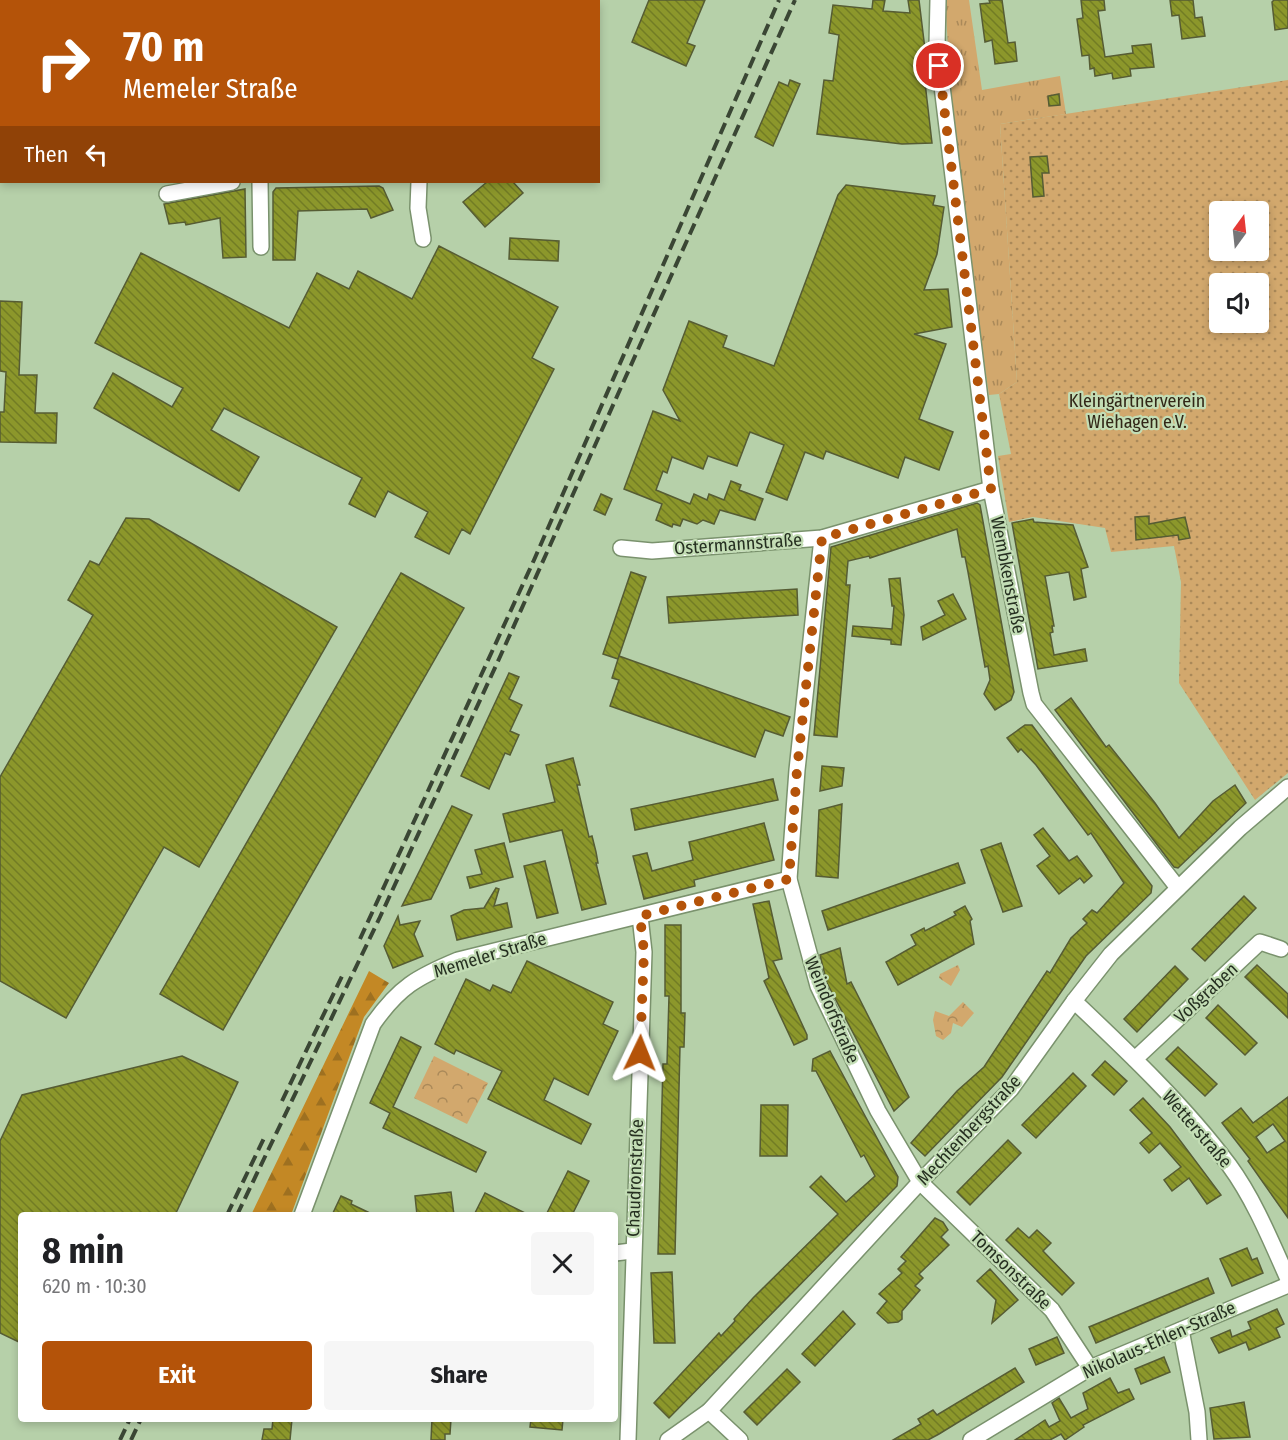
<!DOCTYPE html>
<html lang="en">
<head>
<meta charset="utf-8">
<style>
  :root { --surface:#fff; --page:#f6f6f6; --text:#202124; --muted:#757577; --accent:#b45309 }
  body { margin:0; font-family:"Fira Sans Condensed",sans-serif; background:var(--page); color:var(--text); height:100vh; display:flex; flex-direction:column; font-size:22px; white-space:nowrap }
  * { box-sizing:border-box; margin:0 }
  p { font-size:20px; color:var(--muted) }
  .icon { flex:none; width:33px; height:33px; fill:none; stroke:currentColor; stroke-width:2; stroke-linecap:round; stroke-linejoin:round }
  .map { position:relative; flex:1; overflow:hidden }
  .drawer { position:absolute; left:18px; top:1212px; width:600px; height:210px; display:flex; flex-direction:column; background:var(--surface); border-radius:6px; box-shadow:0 3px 9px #0003 }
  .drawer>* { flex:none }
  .top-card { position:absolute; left:0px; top:0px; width:600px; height:183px; box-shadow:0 3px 9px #0003; background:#b45309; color:#fff; overflow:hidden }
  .needle { width:39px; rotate:15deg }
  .buttons { position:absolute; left:1209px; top:201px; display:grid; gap:12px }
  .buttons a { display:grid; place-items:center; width:60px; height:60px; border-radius:6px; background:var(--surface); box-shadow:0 3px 9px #0003; font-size:30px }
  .pin { position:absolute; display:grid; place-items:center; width:51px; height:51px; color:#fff; margin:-26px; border:3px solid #fff; border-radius:50%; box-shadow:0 2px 6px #0007 }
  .me { position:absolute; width:66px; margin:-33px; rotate:2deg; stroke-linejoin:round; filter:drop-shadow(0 0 4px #0008) }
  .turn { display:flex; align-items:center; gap:21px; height:126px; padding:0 24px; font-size:27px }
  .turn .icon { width:78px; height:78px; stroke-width:2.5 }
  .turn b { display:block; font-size:42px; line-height:51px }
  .then { display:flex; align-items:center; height:57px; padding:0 24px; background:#0003; gap:12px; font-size:22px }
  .round { display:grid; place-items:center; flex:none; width:63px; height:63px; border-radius:6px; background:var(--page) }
  .summary { display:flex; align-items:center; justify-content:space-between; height:102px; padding:0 24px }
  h1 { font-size:36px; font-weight:700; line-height:45px }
  .cta { display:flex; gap:12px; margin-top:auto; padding:12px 24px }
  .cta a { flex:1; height:69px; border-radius:6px; background:var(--accent); color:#fff; font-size:24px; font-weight:700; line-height:69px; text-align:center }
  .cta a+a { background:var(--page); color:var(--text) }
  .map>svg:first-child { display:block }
</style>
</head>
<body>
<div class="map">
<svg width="1288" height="1440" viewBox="0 0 1288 1440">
  <defs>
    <pattern id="grass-tufts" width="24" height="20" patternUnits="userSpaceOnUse" patternTransform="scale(1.5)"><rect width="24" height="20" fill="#d2a86d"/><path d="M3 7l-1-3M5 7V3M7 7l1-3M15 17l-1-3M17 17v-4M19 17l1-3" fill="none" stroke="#aa8959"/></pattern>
    <pattern id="forest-firs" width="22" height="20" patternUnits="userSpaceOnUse" patternTransform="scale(1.5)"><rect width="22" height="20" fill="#c38825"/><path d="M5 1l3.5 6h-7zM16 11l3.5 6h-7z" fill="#9e7020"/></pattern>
    <pattern id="park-crowns" width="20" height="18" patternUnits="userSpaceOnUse" patternTransform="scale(1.5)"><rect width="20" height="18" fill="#d2a86d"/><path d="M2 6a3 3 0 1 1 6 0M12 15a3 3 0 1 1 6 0" fill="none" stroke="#aa8959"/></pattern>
    <pattern id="garden-dots" width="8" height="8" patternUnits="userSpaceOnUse" patternTransform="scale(1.5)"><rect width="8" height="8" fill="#d2a86d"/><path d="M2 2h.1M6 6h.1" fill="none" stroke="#aa8959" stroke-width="1.8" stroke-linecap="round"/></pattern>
    <pattern id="building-back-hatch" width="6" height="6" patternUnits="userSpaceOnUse" patternTransform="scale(1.5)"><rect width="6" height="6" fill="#8c972b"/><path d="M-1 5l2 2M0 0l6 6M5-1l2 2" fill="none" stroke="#727c24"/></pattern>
  </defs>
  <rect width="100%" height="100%" fill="#b6d0a9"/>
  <polygon fill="url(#grass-tufts)" points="945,0 969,0 982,90 1060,76 1066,114 1000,124 1017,382 999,394 989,395 956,170"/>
  <g fill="url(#forest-firs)">
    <polygon points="13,0 168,0 168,1 13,2"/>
    <polygon points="369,971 389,983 364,1017 291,1215 251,1215"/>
  </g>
  <g fill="url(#park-crowns)">
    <polygon points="958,965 960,970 951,986 939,978 940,974"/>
    <polygon points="963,1002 974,1013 962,1027 953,1023 951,1033 943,1040 936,1036 933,1020 935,1011 949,1016"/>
    <polygon points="434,1056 488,1083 467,1124 414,1098"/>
  </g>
  <path fill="url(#garden-dots)" fill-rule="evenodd" d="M1288,80v693l-33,27 -76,-117 2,-101 -7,-36 -63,6 -6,-24 -72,-11 -24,5 -11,-66 13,-2 -12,-60 18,-12 -17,-258zM1220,212h38v38h-38zM1220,284h38v38h-38z"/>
  <g fill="url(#building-back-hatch)" stroke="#565c34" stroke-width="1.5" fill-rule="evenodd">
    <polygon points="649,0 705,0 687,43 695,46 686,66 632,42"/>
    <polygon points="873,0 885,0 883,11 910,13 908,0 919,0 928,74 924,74 932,143 902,144 817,134 824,80 833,81 839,35 829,33 833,5 872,9"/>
    <polygon points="989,0 1002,0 1008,43 1015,42 1017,61 995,64 992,40 985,42 980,4 990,3"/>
    <polygon points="1081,0 1104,0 1105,10 1098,11 1105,57 1133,53 1132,46 1151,44 1154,67 1130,69 1131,76 1113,79 1112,73 1095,76 1094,68 1090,69 1089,55 1082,56 1077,19 1083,18"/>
    <polygon points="1170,0 1193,0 1195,18 1202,17 1205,36 1182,39 1179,15 1172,16"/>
    <polygon points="1274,0 1288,0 1288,28 1275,30 1272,2"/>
    <polygon points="790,80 800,84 773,146 755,137 779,82 788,86"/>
    <polygon points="1059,94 1060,105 1049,106 1048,96"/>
    <polygon points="1047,156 1049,173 1042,173 1044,196 1033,197 1030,157"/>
    <polygon points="487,182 513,182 523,193 485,227 463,202"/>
    <polygon points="846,185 935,196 933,205 944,207 937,254 924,290 948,289 952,327 914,334 946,344 919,419 953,432 939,470 905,457 898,478 826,451 823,459 805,452 787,500 766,492 784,445 750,432 737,466 708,456 703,469 672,457 667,473 663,471 656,490 690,504 694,494 707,500 709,494 724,500 731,481 741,485 739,490 763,499 755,520 720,510 714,524 703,520 697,524 683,519 680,526 673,524 672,527 656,520 662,504 624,489 653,411 680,421 663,390 689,321 727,336 723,347 774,366 838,195"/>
    <polygon points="379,186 383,188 393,210 371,218 367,209 298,211 295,260 273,260 273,192 276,188"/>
    <polygon points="245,189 246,257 223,258 220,218 186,225 185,222 169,224 164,204"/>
    <polygon points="510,238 559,241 558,261 509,259"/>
    <polygon points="439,246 558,307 532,358 554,369 470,534 462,529 449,554 415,537 428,512 388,491 375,517 349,504 362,478 224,408 211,430 259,457 239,491 94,408 113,373 172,407 183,388 95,343 141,253 289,328 317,273 349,289 358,271 412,299"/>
    <polygon points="0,301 22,302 19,375 37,375 35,413 57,413 56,443 0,442 0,412 4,412 6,372 0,371"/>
    <polygon points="601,494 612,499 605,515 594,510"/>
    <polygon points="977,503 980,505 1014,692 1011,700 995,710 984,694 990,680 988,666 985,667 968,572 965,557 962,557 957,529 870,558 869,556 848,561 846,585 850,585 837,737 814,735 831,547"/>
    <polygon points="1149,516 1149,524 1185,517 1190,538 1179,540 1178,535 1136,540 1135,517"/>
    <polygon points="126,518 149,519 337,627 199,867 164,847 66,1018 0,981 0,777 93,615 68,600 90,561 99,565"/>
    <polygon points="1033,519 1034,522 1073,525 1088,567 1081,569 1086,597 1074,600 1069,572 1045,576 1054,626 1052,626 1053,632 1050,633 1054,655 1085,649 1087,661 1038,669 1012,523"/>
    <polygon points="631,572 646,577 618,659 603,654"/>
    <polygon points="401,573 464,608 223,1030 160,994"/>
    <polygon points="900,578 904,615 901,645 891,644 891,640 852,636 853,626 892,629 894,606 892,606 889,579"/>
    <polygon points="797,589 798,615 669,623 667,597"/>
    <polygon points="953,594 966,619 923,640 921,627 945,615 938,601"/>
    <polygon points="619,656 790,717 783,736 765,730 755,757 610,706 619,680 612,678"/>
    <polygon points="509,673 519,677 509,699 522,705 510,731 519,735 510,755 505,753 489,789 461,776"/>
    <polygon points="1071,698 1106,747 1109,745 1155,803 1179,838 1213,801 1235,785 1246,803 1178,868 1174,867 1055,710"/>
    <polygon points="1025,725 1032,725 1087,799 1152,886 1151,893 1086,956 1002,1077 925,1156 911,1143 957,1091 984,1067 1047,971 1050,973 1071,938 1087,923 1083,919 1092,910 1097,913 1124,883 1091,833 1088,835 1036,765 1021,749 1018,752 1007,738"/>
    <polygon points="573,758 580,785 577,785 589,837 592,836 596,852 598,863 596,863 606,904 582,910 562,830 510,842 503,814 555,802 546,765"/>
    <polygon points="822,766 844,768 842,786 820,791"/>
    <polygon points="773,779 778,800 635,830 631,809"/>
    <polygon points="842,804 838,878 816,876 819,810"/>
    <polygon points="452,806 472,815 431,899 402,906"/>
    <polygon points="764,823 774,860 694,880 695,886 644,899 633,856 647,853 652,871 693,860 689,842"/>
    <polygon points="1043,828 1069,861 1077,856 1092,876 1084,883 1080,878 1059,894 1037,866 1050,856 1034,835"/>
    <polygon points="504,843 513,877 470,888 467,877 482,874 475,850"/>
    <polygon points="1001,843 1022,906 1003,912 981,850"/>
    <polygon points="545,861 558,913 537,918 524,866"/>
    <polygon points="958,863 965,883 828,930 822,911"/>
    <polygon points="496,888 499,889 494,906 507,903 512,927 457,940 451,916 464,910 484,908"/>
    <polygon points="1244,896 1256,908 1205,961 1192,949"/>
    <polygon points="769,901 782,959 773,961 807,1035 807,1039 794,1045 764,981 769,978 753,904"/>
    <polygon points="965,906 972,919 970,921 974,944 898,985 886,962 916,945 911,935 924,928 925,931 956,915 954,912"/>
    <polygon points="398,916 400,925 420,921 414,934 423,956 393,968 384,946"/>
    <polygon points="665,925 681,925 681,1013 685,1013 684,1047 680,1047 675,1254 658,1254 663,1064 667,1064 669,996 665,996"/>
    <polygon points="840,948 847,984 851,982 909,1097 894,1111 827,983 820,955"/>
    <polygon points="527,961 613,1002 603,1024 618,1031 588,1095 554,1078 544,1100 591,1124 581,1144 488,1099 502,1071 456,1050 454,1054 435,1044 466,979 490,991 493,985 511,993"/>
    <polygon points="1257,965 1288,994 1288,1018 1245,977"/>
    <polygon points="1175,966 1188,979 1137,1032 1124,1019"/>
    <polygon points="1218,1005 1257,1043 1245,1055 1206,1018"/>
    <polygon points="401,1037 421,1047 393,1107 486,1152 476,1172 383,1128 390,1113 370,1103"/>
    <polygon points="1178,1047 1217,1084 1205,1096 1166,1059"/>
    <polygon points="830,1051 898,1177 897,1186 669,1418 654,1403 719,1333 721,1336 735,1321 734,1319 753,1298 838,1214 810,1187 821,1176 846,1202 875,1176 864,1155 861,1157 816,1071 812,1071 813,1059"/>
    <polygon points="182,1056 238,1082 175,1215 21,1215 21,1343 0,1333 0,1141 22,1095"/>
    <polygon points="1105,1061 1127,1081 1114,1095 1092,1075"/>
    <polygon points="1073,1073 1086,1086 1036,1138 1022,1125"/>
    <path d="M1288,1097v121l-40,-57 2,-2 -28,-36 19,-15 12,15zM1273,1124l12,17 -18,12 -11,-16z"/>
    <polygon points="1143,1098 1170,1127 1221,1195 1207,1204 1189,1178 1172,1191 1164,1180 1181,1167 1160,1143 1149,1153 1140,1143 1152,1133 1130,1110"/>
    <polygon points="761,1105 788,1105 787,1156 760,1156"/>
    <polygon points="1008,1140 1021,1153 970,1205 957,1192"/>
    <polygon points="568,1171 589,1181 572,1215 546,1215"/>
    <polygon points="451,1192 454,1215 417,1215 415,1196"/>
    <polygon points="485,1193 529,1215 474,1215"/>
    <polygon points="341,1196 352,1201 351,1204 374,1215 332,1215"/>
    <polygon points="935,1218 943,1222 948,1230 941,1237 949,1245 919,1274 923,1278 915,1286 920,1290 902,1311 902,1319 898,1322 888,1323 877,1313 887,1301 879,1294 902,1273 898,1269 906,1261 901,1257"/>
    <polygon points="1018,1228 1029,1238 1037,1230 1051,1243 1043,1251 1074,1283 1062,1295 1006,1240"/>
    <polygon points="1247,1248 1252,1260 1257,1258 1263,1273 1232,1286 1220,1259"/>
    <polygon points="990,1269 1018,1300 992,1323 996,1300 977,1281"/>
    <polygon points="672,1272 675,1343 654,1343 651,1273"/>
    <polygon points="1208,1278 1214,1293 1096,1343 1089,1327"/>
    <polygon points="1277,1309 1284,1324 1276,1328 1280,1337 1249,1350 1246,1342 1219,1353 1211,1338 1230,1330 1232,1337 1251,1329 1248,1322"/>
    <polygon points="843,1311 855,1324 815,1366 802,1354"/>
    <polygon points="1057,1337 1064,1353 1036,1365 1029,1349"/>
    <polygon points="1164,1357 1170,1372 1141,1384 1135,1369"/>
    <polygon points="1015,1368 1024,1382 939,1434 928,1440 893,1440 921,1424 918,1419 933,1410 937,1415"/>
    <polygon points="787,1369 800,1382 757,1425 744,1412"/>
    <polygon points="1110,1378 1118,1393 1129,1389 1134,1399 1083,1425 1084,1427 1065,1440 1061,1434 1050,1440 1015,1440 1045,1420 1049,1427 1060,1421 1052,1403 1059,1398 1071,1418 1088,1409 1083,1393"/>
    <polygon points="1244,1402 1250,1437 1214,1439 1210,1408"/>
    <polygon points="273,1419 292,1419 290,1440 262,1440 264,1429 272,1429"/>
    <polygon points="432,1419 451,1419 450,1434 445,1434 445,1440 431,1440"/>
    <polygon points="531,1419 563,1419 562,1430 530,1427"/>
  </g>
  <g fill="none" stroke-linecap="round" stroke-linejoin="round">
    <defs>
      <g id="minor">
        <polyline points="10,0 10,2"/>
        <polyline points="252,0 252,2"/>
        <polyline points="460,0 460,2"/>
        <polyline points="938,0 937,45 991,489 1031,693 1034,704 1049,723 1178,888"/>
        <polyline points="260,182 261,247"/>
        <polyline points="419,182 418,208 423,239"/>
        <polyline points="167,194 232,182"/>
        <polyline points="822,538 797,770 789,879 818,986 878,1111 920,1182 1052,1310 1090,1368"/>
        <polyline points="621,548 652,551 822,538 991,489"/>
        <path d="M1074,1001c54,51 110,104 155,164 25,34 42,76 59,114"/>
        <polyline points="1135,1059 1260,942 1281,949"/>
        <path d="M302,1215l71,-191c26,-37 44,-47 85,-64l331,-81"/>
        <polyline points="615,1253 632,1251"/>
        <polyline points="1181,1330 1197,1412 1199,1440"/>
        <polyline points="709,1411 740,1440"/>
        <polyline points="628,1440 644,952 640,916"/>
        <polyline points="668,1440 709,1411 920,1182 1011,1089 1074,1001 1111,954 1240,828 1288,787"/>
        <polyline points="971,1440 1090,1368 1288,1285"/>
      </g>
      <g id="secondary">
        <polyline points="230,2 234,0"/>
        <polyline points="0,83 2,83"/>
      </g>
    </defs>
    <use href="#minor" stroke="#7a926d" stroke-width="18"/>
    <use href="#secondary" stroke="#7a926d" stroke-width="24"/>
    <use href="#minor" stroke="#fff" stroke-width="15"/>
    <use href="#secondary" stroke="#fff" stroke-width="21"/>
    <g stroke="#3a4634" stroke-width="4" stroke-dasharray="12 6" stroke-linecap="butt">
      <polyline points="360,939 534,560 779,0"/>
      <polyline points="282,1101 344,972"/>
      <polyline points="227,1215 266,1134"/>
      <polyline points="237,1215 380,917 499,659 795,0"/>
      <polyline points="120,1440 130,1419"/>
      <polyline points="131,1440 141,1419"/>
    </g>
  </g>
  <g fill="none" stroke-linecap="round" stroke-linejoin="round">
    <polyline stroke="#b45309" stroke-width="10" stroke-dasharray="0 18" points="640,1053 644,952 640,916 789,879 797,770 822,538 991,489 939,66"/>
  </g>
  <g text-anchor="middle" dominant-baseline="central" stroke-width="4.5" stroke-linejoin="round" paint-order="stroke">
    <g font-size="18" fill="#322717" stroke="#c3ddb5">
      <text x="1137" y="401">Kleingärtnerverein<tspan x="1137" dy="21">Wiehagen e.V.</tspan></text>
    </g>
    <g font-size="18" fill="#263021" stroke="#c3ddb5">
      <text transform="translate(738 544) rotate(-4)">Ostermannstraße</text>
      <text transform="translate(1008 575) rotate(79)">Wembkenstraße</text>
      <text transform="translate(490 955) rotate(-17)">Memeler Straße</text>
      <text transform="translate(1206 993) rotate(-43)">Voßgraben</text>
      <text transform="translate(832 1010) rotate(67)">Weindorfstraße</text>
      <text transform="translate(1197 1129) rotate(49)">Wetterstraße</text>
      <text transform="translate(969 1130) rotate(-47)">Mechtenbergstraße</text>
      <text transform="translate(635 1178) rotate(-88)">Chaudronstraße</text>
      <text transform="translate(1011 1270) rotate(44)">Tomsonstraße</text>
      <text transform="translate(1159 1340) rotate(-24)">Nikolaus-Ehlen-Straße</text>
    </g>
  </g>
</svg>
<div class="buttons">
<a><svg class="needle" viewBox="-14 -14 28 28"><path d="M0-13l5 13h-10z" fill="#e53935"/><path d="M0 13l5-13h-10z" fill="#757577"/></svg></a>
<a><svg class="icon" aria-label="sound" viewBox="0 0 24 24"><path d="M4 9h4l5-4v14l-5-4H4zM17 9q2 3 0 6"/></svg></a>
</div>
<div class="pin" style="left:939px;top:66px;background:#d93025"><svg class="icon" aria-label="arrive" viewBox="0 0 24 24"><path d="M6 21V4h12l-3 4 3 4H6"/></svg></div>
<svg class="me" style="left:640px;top:1053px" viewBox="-20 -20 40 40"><path d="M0-17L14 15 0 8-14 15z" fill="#b45309" stroke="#fff" stroke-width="4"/></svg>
<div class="top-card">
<div class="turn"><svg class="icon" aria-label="right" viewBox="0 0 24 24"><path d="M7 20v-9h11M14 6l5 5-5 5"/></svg><div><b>70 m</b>Memeler Straße</div></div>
<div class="then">Then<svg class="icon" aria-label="left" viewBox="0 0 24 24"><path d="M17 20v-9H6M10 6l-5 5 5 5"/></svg></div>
</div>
<section class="drawer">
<div class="summary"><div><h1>8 min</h1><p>620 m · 10:30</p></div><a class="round"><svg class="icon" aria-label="close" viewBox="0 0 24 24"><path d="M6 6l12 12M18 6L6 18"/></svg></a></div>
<div class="cta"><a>Exit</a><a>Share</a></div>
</section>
</div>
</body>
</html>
